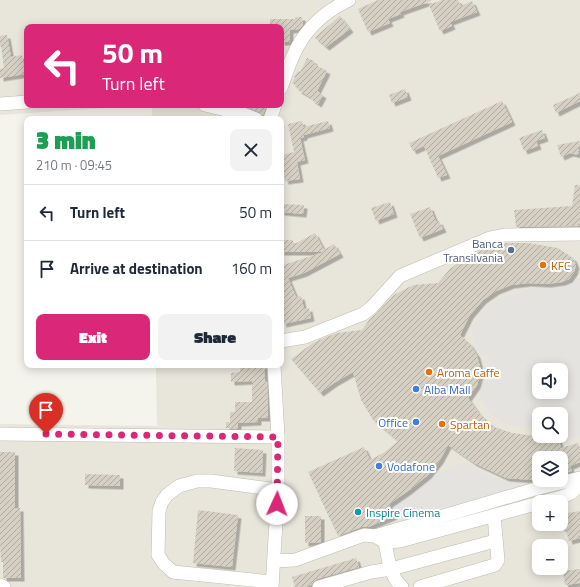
<!DOCTYPE html>
<html lang="en">
<head>
<meta charset="utf-8">
<style>
  :root { --surface:#fff; --page:#f2f2f3; --text:#1f2937; --muted:#747a83; --line:#e0e1e3; --accent:#db2777 }
  body { margin:0; font-family:"Titillium Web",sans-serif; background:var(--page); color:var(--text); height:100vh; display:flex; flex-direction:column; font-size:15px; white-space:nowrap }
  * { box-sizing:border-box; margin:0 }
  p { font-size:13px; color:var(--muted) }
  .icon { flex:none; width:22px; height:22px; fill:none; stroke:currentColor; stroke-width:2; stroke-linecap:round; stroke-linejoin:round }
  .map { position:relative; flex:1; overflow:hidden }
  .drawer { position:absolute; left:24px; top:116px; width:260px; height:252px; display:flex; flex-direction:column; background:var(--surface); border-radius:8px; box-shadow:0 2px 10px #0003 }
  .drawer>* { flex:none }
  .guide { position:absolute; left:24px; top:24px; width:260px; height:84px; border-radius:8px; box-shadow:0 2px 10px #0003; background:#db2777; color:#fff; overflow:hidden }
  .controls { position:absolute; left:532px; top:363px; display:grid; gap:8px }
  .controls a { display:grid; place-items:center; width:36px; height:36px; border-radius:8px; background:var(--surface); box-shadow:0 2px 10px #0003; font-size:20px }
  .pin { position:absolute; display:grid; place-items:center; width:34px; height:34px; color:#fff; margin:-41px -17px; border-radius:50% 50% 50% 0; rotate:-45deg; box-shadow:0 0 4px #0007 }
  .pin .icon { rotate:45deg }
  .me { position:absolute; width:44px; margin:-22px; rotate:2deg; stroke-linejoin:round; filter:drop-shadow(0 0 3px #0008) }
  .turn { display:flex; align-items:center; gap:14px; height:84px; padding:0 12px; font-size:18px }
  .turn .icon { width:52px; height:52px; stroke-width:2.5 }
  .turn b { display:block; font-size:28px; line-height:34px }
  .round { display:grid; place-items:center; flex:none; width:42px; height:42px; border-radius:8px; background:var(--page) }
  .summary { display:flex; align-items:center; justify-content:space-between; height:68px; padding:0 12px }
  h1 { font-size:24px; font-weight:800; line-height:30px; color:#1e9e55 }
  .primary-button { display:flex; gap:8px; margin-top:auto; padding:8px 12px }
  .primary-button a { flex:1; height:46px; border-radius:8px; background:var(--accent); color:#fff; font-size:16px; font-weight:800; line-height:46px; text-align:center }
  .primary-button a+a { background:var(--page); color:var(--text) }
  ul { padding:0; list-style:none }
  li { display:flex; align-items:center; gap:12px; height:56px; padding:0 12px; border-top:1px solid var(--line) }
  li div { flex:1 }
  li b { display:block; font-size:15px }
  li em { font-style:normal }
  .map>svg:first-child { display:block }
</style>
</head>
<body>
<div class="map">
<svg width="580" height="587" viewBox="0 0 580 587">
  <defs>
    <pattern id="building-hatch" width="6" height="6" patternUnits="userSpaceOnUse"><rect width="6" height="6" fill="#d5d0c3"/><path d="M-1 1l2-2M0 6l6-6M5 7l2-2" fill="none" stroke="#afab9f"/></pattern>
    <filter id="shadow"><feDropShadow dx="3.5" dy="3.5" stdDeviation="0" flood-color="#0004"/></filter>
  </defs>
  <rect width="100%" height="100%" fill="#f4f3ec"/>
  <path fill="#e8e5db" fill-rule="evenodd" d="M0,0h580v587h-580v-163l157,2 -1,-61h125v-246h-129v-14h129v-78h-254v78h122l-149,10zM539,370h22v22h-22zM539,414h22v22h-22zM539,458h22v22h-22zM539,502h22v22h-22zM539,546h22v22h-22z"/>
  <g fill="#e4e3e0" fill-rule="evenodd">
    <path d="M580,277v159l-15,5 -4,-13v-14h-22v12l-8,2 -24,-4 -16,-9 -12,-20 4,-16h7l-2,-23 -9,-1 -8,-27 15,-20 11,-8 27,-10 44,-6zM539,370h22v22h-22z"/>
    <polygon points="465,463 486,474 509,482 534,484 401,528 393,503 432,475"/>
  </g>
  <g fill="url(#building-hatch)" filter="url(#shadow)">
    <polygon points="378,0 431,0 431,1 400,12 401,14 388,19 390,23 368,32 358,9"/>
    <polygon points="442,0 458,0 461,6 472,1 477,12 450,22 452,26 440,31 429,5"/>
    <polygon points="340,16 350,29 326,47 315,38 321,32"/>
    <polygon points="295,17 302,17 303,25 299,29 290,30 290,42 281,42 281,27 270,27 270,19 295,19"/>
    <polygon points="7,35 11,57 22,55 25,74 0,78 0,69 4,68 1,46 0,47 0,36"/>
    <polygon points="307,58 314,61 314,64 327,71 317,91 323,95 318,104 311,99 312,98 298,90 299,88 292,83 295,78 294,77 298,71 300,72"/>
    <polygon points="405,89 408,97 392,103 389,95"/>
    <polygon points="580,93 580,101 556,113 553,105"/>
    <polygon points="502,101 512,122 438,156 447,175 438,178 424,146 413,151 409,143"/>
    <polygon points="240,105 267,105 263,115 259,112"/>
    <polygon points="302,121 303,127 328,121 330,128 304,135 304,137 300,138 305,160 297,162 300,179 285,181 282,165 281,165 281,155 294,152 288,124"/>
    <polygon points="542,130 545,138 536,141 538,146 524,151 519,138"/>
    <polygon points="580,141 578,155 570,153 561,157 557,145"/>
    <polygon points="575,185 580,185 580,226 516,227 514,210 572,206"/>
    <polygon points="390,202 394,214 376,221 371,208"/>
    <polygon points="281,204 304,205 303,214 281,212"/>
    <polygon points="430,207 436,222 439,221 443,229 420,238 410,214"/>
    <polygon points="315,233 324,250 334,244 340,254 304,273 288,278 296,297 301,296 304,309 309,308 311,318 283,324 281,314 281,260 283,265 324,252 281,252 281,240 293,240 293,245"/>
    <polygon points="506,243 528,243 558,248 573,258 576,265 574,272 569,279 562,282 547,284 528,283 511,285 496,291 483,300 470,315 460,335 470,344 477,355 481,371 477,385 468,398 478,412 494,427 512,433 535,436 558,436 561,448 578,443 580,449 580,462 570,466 572,471 561,474 561,458 539,458 539,479 533,480 506,478 474,463 448,445 440,460 428,475 408,491 389,504 394,516 368,527 361,527 338,536 308,472 364,447 370,460 385,452 398,441 373,420 361,400 353,372 334,383 320,393 291,359 313,343 326,337 337,333 362,330 369,320 377,313 394,295 413,285 438,283 450,269 466,257 492,246"/>
    <polygon points="240,365 264,365 265,381 267,381 268,418 258,418 258,422 238,423 238,429 226,428 226,422 230,422 230,412 235,412 235,402 252,402 252,381 231,382 231,373 240,372"/>
    <polygon points="235,448 263,450 262,473 234,471"/>
    <polygon points="0,452 15,452 15,508 20,508 21,578 3,578 3,562 1,562 0,544"/>
    <polygon points="85,474 120,475 120,486 85,485"/>
    <polygon points="198,510 238,515 232,567 193,563"/>
    <polygon points="580,511 580,538 569,541 565,527 561,528 561,514"/>
    <polygon points="305,516 321,516 321,542 305,543"/>
    <polygon points="356,558 359,567 317,579 313,582 311,585 306,587 295,587 292,577"/>
    <polygon points="580,569 580,583 565,585 563,571"/>
  </g>
  <g fill="none" stroke-linecap="round" stroke-linejoin="round">
    <defs>
      <g id="minor">
        <path d="M281,88c4,-10 7,-22 12,-32 11,-26 31,-44 56,-56"/>
        <polyline points="0,104 27,102"/>
        <polyline points="205,105 243,114 256,119"/>
        <polyline points="270,119 275,105"/>
        <polyline points="281,341 305,337 363,314 371,308 400,276 490,238 505,235 580,234"/>
        <polyline points="0,434 278,437"/>
        <path d="M542,502c14,-4 31,-5 38,-19"/>
        <polyline points="375,536 385,542 400,541 539,503"/>
        <path d="M385,542c3,16 5,35 17,45"/>
        <polyline points="274,561 295,560 364,535 375,536 535,489 580,478"/>
        <polyline points="272,582 173,572 164,564 158,555 159,511 162,502 167,495 179,486 197,481 211,481 278,490"/>
        <polyline points="0,585 4,587"/>
        <polyline points="272,587 278,490 278,437 274,365"/>
        <polyline points="319,587 371,572 391,569 495,541"/>
        <polyline points="420,587 495,565 498,560 494,516"/>
      </g>
    </defs>
    <use href="#minor" stroke="#bfbcb0" stroke-width="14"/>
    <use href="#minor" stroke="#fff" stroke-width="13"/>
  </g>
  <g fill="none" stroke-linecap="round" stroke-linejoin="round">
    <polyline stroke="#db2777" stroke-width="7" stroke-dasharray="0 12.6" points="46,434 278,437 277,504"/>
  </g>
  <circle fill="#5c6f8a" stroke="#fff" stroke-width="1.5" cx="511" cy="250" r="4"/>
  <g fill="#e8710a" stroke="#fff" stroke-width="1.5">
    <circle cx="543" cy="265" r="4"/>
    <circle cx="429" cy="372" r="4"/>
    <circle cx="442" cy="424" r="4"/>
  </g>
  <g fill="#3f7fe0" stroke="#fff" stroke-width="1.5">
    <circle cx="416" cy="389" r="4"/>
    <circle cx="416" cy="422" r="4"/>
    <circle cx="379" cy="466" r="4"/>
  </g>
  <circle fill="#0f9aa8" stroke="#fff" stroke-width="1.5" cx="358" cy="512" r="4"/>
  <g text-anchor="middle" dominant-baseline="central" stroke-width="4" stroke-linejoin="round" paint-order="stroke">
    <g font-size="12" fill="#4e5e75" stroke="#fff" text-anchor="end">
      <text x="503" y="243">Banca<tspan x="503" dy="14">Transilvania</tspan></text>
    </g>
    <g font-size="12" fill="#c56008" stroke="#fff" text-anchor="start">
      <text x="551" y="265">KFC</text>
      <text x="437" y="372">Aroma Caffe</text>
      <text x="450" y="424">Spartan</text>
    </g>
    <g font-size="12" fill="#366cbe" stroke="#fff" text-anchor="start">
      <text x="424" y="389">Alba Mall</text>
      <text x="408" y="422" text-anchor="end">Office</text>
      <text x="387" y="466">Vodafone</text>
    </g>
    <g font-size="12" fill="#0d838f" stroke="#fff" text-anchor="start">
      <text x="366" y="512">Inspire Cinema</text>
    </g>
  </g>
</svg>
<div class="controls">
<a><svg class="icon" aria-label="sound" viewBox="0 0 24 24"><path d="M4 9h4l5-4v14l-5-4H4zM17 9q2 3 0 6"/></svg></a>
<a><svg class="icon" aria-label="search" viewBox="0 0 24 24"><circle cx="10" cy="10" r="6"/><path d="M15 15l6 6"/></svg></a>
<a><svg class="icon" aria-label="layers" viewBox="0 0 24 24"><path d="M12 4l9 5-9 5-9-5zM3 14l9 5 9-5"/></svg></a>
<a>+</a>
<a>−</a>
</div>
<div class="pin" style="left:46px;top:434px;background:#d93025"><svg class="icon" aria-label="arrive" viewBox="0 0 24 24"><path d="M6 21V4h12l-3 4 3 4H6"/></svg></div>
<svg class="me" style="left:277px;top:504px" viewBox="-20 -20 40 40"><circle r="19" fill="#fff"/><path d="M0-13L10 11 0 6-10 11z" fill="#db2777"/></svg>
<div class="guide">
<div class="turn"><svg class="icon" aria-label="left" viewBox="0 0 24 24"><path d="M17 20v-9H6M10 6l-5 5 5 5"/></svg><div><b>50 m</b>Turn left</div></div>
</div>
<section class="drawer">
<div class="summary"><div><h1>3 min</h1><p>210 m · 09:45</p></div><a class="round"><svg class="icon" aria-label="close" viewBox="0 0 24 24"><path d="M6 6l12 12M18 6L6 18"/></svg></a></div>
<ul>
<li><svg class="icon" aria-label="left" viewBox="0 0 24 24"><path d="M17 20v-9H6M10 6l-5 5 5 5"/></svg><div><b>Turn left</b></div><em>50 m</em></li>
<li><svg class="icon" aria-label="arrive" viewBox="0 0 24 24"><path d="M6 21V4h12l-3 4 3 4H6"/></svg><div><b>Arrive at destination</b></div><em>160 m</em></li>
</ul>
<div class="primary-button"><a>Exit</a><a>Share</a></div>
</section>
</div>
</body>
</html>
